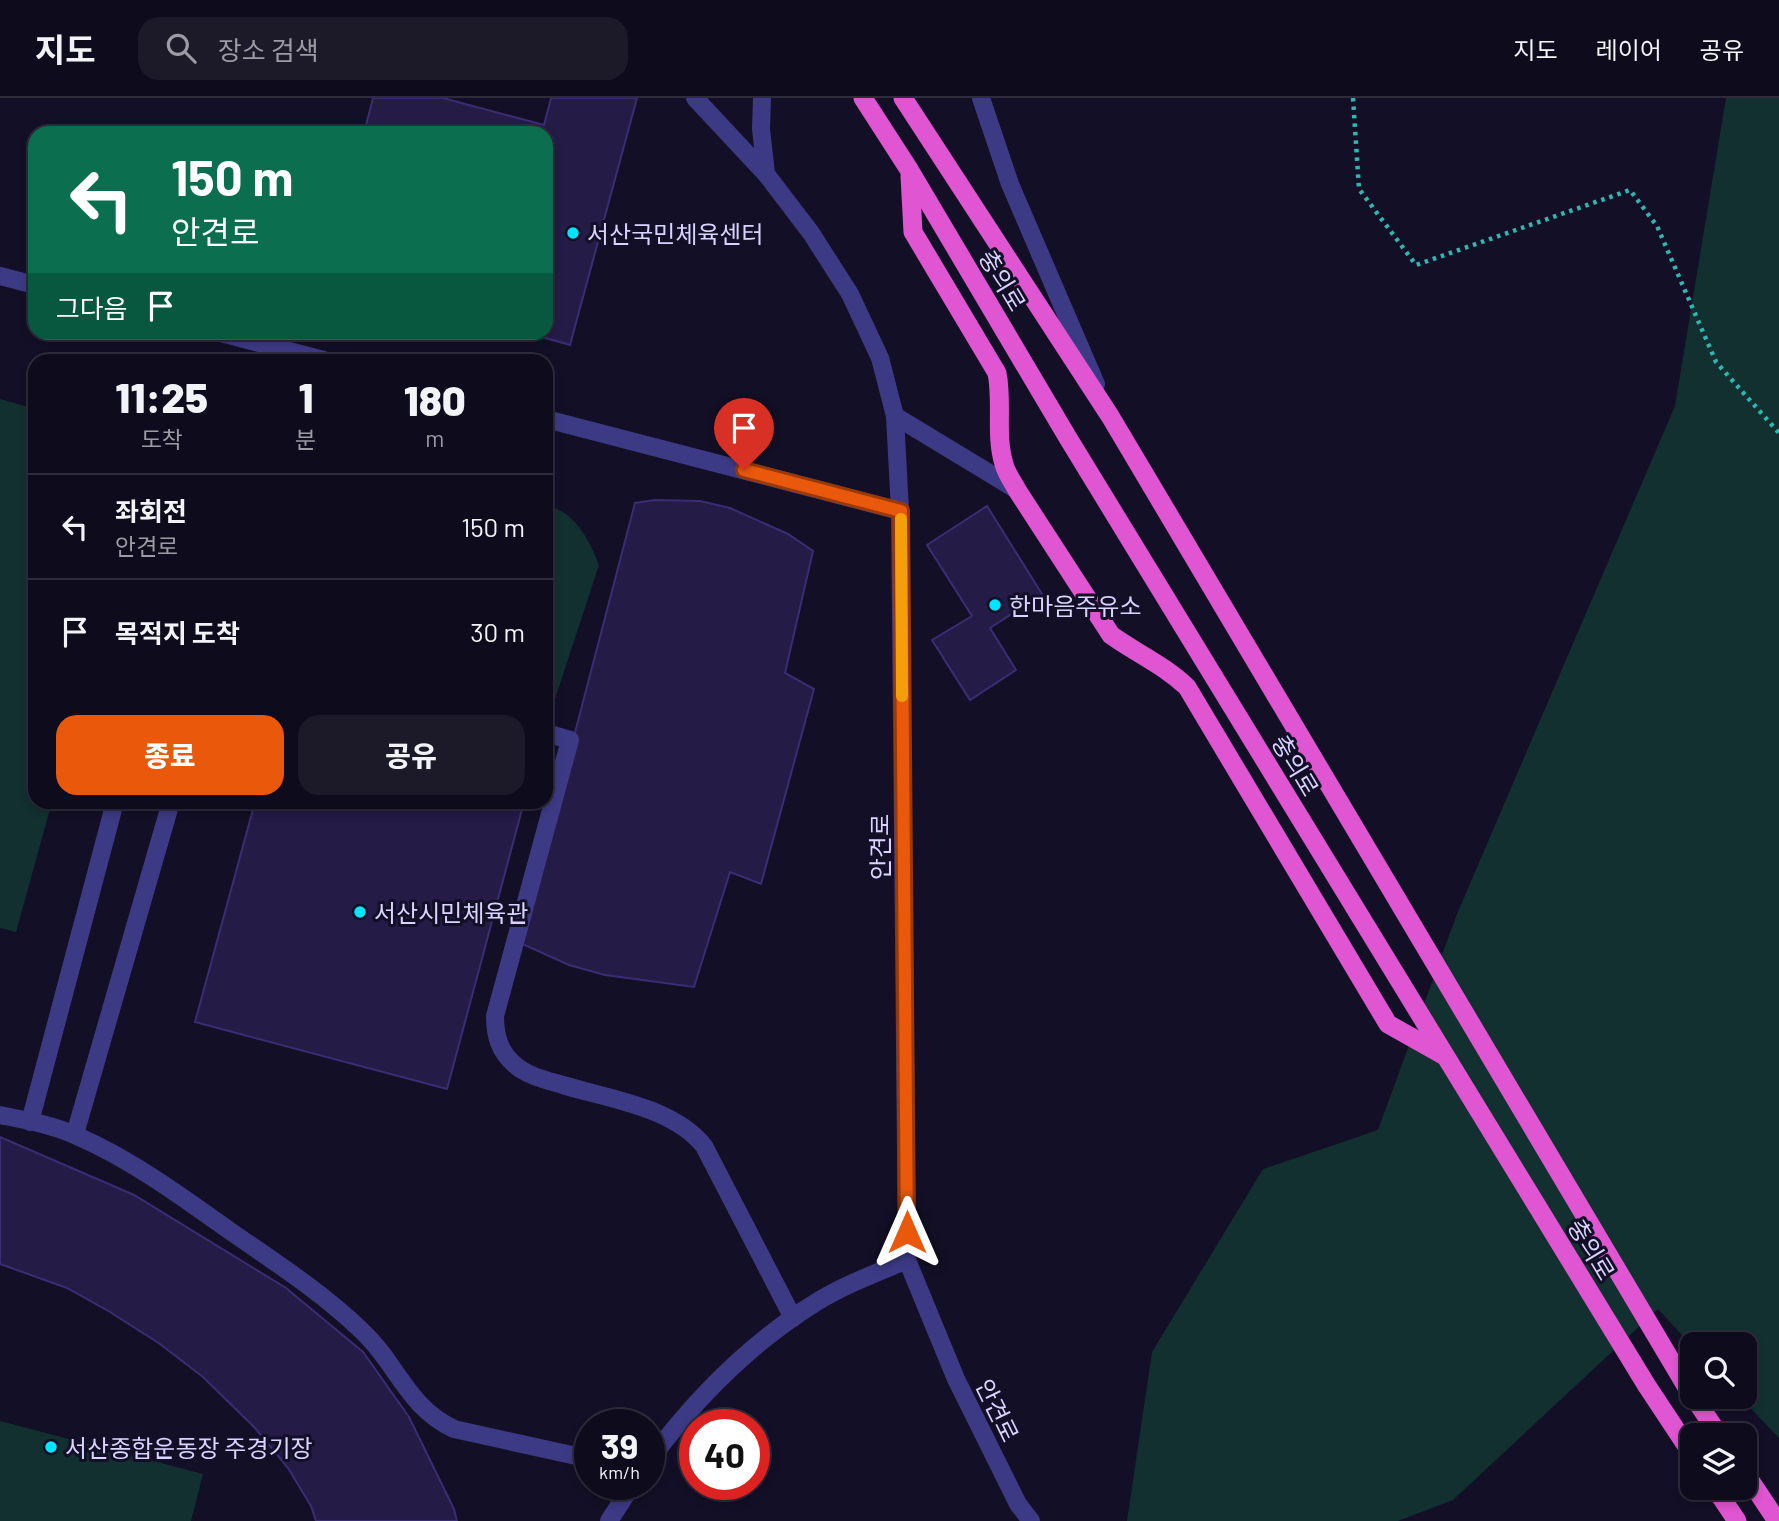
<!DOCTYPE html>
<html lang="ko">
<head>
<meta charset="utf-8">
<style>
  :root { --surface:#0e0b1c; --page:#1c1929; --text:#f1f3f6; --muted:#9b9ba3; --line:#2e2b3b; --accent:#ea580c }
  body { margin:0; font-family:Barlow,"Noto Sans KR",sans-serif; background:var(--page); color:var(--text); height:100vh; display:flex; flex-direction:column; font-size:26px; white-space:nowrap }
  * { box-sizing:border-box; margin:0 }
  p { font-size:23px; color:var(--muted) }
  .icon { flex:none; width:38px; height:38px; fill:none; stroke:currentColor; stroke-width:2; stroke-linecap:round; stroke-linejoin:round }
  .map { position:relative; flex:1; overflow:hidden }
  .panel { position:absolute; left:28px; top:256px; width:525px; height:455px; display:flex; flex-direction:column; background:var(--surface); border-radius:21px; box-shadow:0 4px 10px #0003,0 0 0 2px var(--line) }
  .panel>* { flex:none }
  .guide { position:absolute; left:28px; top:28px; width:525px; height:214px; border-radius:21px; box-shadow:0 4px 10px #0003,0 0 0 2px var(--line); background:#0b6e4f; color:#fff; overflow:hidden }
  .tools { position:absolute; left:1680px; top:1234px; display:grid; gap:14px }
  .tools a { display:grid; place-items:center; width:77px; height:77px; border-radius:14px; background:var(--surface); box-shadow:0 4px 10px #0003,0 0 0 2px var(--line); font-size:35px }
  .speed { position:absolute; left:574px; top:1311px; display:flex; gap:14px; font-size:35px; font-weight:700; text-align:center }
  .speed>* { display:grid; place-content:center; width:91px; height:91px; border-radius:50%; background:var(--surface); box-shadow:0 4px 10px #0003,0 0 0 2px var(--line); line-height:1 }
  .speed small { font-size:18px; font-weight:400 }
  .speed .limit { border:10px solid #d22; background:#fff; color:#111 }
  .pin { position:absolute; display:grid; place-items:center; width:60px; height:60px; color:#fff; margin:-72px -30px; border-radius:50% 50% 50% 0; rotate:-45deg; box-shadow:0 0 7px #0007 }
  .pin .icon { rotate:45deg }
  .me { position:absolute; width:77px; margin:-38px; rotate:0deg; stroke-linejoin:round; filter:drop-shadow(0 0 5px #0008) }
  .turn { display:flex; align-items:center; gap:24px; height:147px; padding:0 28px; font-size:32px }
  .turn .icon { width:91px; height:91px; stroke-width:2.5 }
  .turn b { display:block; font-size:49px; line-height:60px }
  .then { display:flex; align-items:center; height:66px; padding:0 28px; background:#0003; gap:14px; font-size:26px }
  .eta { display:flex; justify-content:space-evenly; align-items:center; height:119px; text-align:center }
  .eta b { font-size:42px; font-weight:800; line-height:49px }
  .primary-button { display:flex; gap:14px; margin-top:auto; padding:14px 28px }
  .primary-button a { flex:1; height:80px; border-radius:21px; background:var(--accent); color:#fff; font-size:28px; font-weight:800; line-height:80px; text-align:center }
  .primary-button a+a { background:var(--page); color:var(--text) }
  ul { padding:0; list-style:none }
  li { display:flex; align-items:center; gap:21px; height:105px; padding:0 28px; border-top:2px solid var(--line) }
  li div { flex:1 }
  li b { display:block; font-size:26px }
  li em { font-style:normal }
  header { display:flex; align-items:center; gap:42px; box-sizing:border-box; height:98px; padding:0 35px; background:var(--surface); border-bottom:2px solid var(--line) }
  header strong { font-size:33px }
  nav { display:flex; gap:38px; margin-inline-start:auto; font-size:24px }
  .search { width:490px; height:63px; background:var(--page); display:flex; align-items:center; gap:18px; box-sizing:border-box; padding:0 24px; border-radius:21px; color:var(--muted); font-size:26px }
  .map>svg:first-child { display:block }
</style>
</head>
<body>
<header>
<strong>지도</strong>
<div class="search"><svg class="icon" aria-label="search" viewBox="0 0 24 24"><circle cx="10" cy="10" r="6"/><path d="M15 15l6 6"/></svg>장소 검색</div>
<nav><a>지도</a><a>레이어</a><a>공유</a></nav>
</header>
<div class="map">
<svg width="1779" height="1423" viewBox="0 0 1779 1423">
  <rect width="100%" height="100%" fill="#130f26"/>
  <g fill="#12302f">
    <polygon points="1726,0 1779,0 1779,1340 1740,1299 1745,1298 1745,1246 1692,1248 1658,1211 1453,1402 1398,1423 1127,1423 1152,1254 1263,1071 1378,1032 1457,816 1675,308"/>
    <polygon points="0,301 35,311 35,704 52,704 16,834 0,830"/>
    <path d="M546,407c29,7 42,33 53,60l-47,143 -6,-2z"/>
    <polygon points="0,1323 203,1376 191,1423 0,1423"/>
  </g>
  <g fill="#241b47" stroke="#3b2d73" stroke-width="2">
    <polygon points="373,0 443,0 544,27 551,0 637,0 570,247 524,234 546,234 546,35 364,35"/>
    <polygon points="655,402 700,403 730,410 788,436 813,453 785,575 814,591 761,786 730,774 694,889 605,877 569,867 520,845 635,405"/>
    <polygon points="987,408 1042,496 990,530 1016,572 970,602 932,542 972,518 927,447"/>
    <polygon points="255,704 524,704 447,991 195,924"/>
    <polygon points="0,1039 134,1097 286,1190 363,1254 409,1319 454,1411 457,1423 316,1423 311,1408 288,1370 255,1330 203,1279 160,1246 110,1214 67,1190 0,1166"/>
  </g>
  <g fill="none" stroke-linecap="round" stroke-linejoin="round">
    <polyline stroke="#2fb8b0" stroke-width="4.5" stroke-dasharray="3.5 5" stroke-linecap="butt" points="1353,0 1359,91 1416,167 1630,92 1657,128 1716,264 1779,335"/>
    <g stroke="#3d3a85" stroke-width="18">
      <polyline points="895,318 1017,392"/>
      <path d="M546,635l24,7 -75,276c0,19 4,35 19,48 13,12 32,16 49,21 46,14 110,22 141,61l89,172"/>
      <path d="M0,1017c25,5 53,10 77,21 55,24 104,60 153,95 45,31 91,61 131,99 36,33 46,77 93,99l136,30"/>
      <polyline points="30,1024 115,704"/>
      <polyline points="75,1036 171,704"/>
    </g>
    <g stroke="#3d3a85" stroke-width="18">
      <polyline points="695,0 766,76"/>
      <path d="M649,1363c46,-62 100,-117 166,-158 29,-18 61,-30 92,-43"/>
      <polyline points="609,1423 633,1386"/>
    </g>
    <g stroke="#3d3a85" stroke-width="18">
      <polyline points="762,0 761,31 766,76 811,135 850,196 880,260 895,318 900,413 907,1162 956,1281 1018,1406 1031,1423"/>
      <polyline points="981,0 1010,86 1096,286"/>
      <polyline points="0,178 35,187"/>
      <polyline points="217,234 324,262"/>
      <polyline points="546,321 900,413"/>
    </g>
    <g stroke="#e055d1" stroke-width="19">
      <polyline points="863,0 910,73 1068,340 1647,1288 1692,1356"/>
      <polyline points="903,0 1110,318 1692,1298"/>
      <path d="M910,78l3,56 84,141c6,30 -2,62 7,91 2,9 9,18 13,26l94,145c25,18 53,30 76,52l201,337 55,31"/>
      <polyline points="1693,1298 1719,1337"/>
      <polyline points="1745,1375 1777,1423"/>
      <polyline points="1715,1390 1737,1423"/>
    </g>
  </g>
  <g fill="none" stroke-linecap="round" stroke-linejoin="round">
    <defs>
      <polyline id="route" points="744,372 901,413 907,1134"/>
    </defs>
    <use href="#route" stroke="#983908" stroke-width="18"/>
    <use href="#route" stroke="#ea580c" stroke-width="12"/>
    <polyline stroke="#f59e0b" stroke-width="12" points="901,421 902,598"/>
  </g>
  <g fill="#00e5ff" stroke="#130f26" stroke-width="2.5">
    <circle cx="573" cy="135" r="7"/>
    <circle cx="995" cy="507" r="7"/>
    <circle cx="360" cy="814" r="7"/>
    <circle cx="51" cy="1349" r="7"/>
  </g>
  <g text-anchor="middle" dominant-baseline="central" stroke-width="6" stroke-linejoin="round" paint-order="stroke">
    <g font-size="24" fill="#d9d4ff" stroke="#130f26" text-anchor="start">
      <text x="587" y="135">서산국민체육센터</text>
      <text x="1009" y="507">한마음주유소</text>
      <text x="374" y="814">서산시민체육관</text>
      <text x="65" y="1349">서산종합운동장 주경기장</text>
    </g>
    <g font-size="24" fill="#d9d4ff" stroke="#130f26">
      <text transform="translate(1003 182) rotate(59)">충의로</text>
      <text transform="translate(1296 667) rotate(59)">충의로</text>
      <text transform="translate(879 749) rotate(-90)">안견로</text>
      <text transform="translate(1592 1151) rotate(59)">충의로</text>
      <text transform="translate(998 1312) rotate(64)">안견로</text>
    </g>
  </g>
</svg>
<div class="tools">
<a><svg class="icon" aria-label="search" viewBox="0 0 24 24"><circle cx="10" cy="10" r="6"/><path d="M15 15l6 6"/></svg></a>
<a><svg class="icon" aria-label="layers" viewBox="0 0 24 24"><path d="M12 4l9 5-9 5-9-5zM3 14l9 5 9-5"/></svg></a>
</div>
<div class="speed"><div>39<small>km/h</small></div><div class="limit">40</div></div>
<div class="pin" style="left:744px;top:372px;background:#d93025"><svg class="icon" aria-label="arrive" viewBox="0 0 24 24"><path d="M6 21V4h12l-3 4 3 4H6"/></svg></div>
<svg class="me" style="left:907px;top:1134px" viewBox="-20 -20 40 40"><path d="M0-17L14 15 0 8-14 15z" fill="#ea580c" stroke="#fff" stroke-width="4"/></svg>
<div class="guide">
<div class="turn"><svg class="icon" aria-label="left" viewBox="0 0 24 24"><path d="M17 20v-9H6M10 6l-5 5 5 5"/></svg><div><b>150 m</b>안견로</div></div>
<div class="then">그다음<svg class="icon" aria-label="arrive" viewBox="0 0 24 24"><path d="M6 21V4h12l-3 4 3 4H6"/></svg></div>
</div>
<section class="panel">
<div class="eta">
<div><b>11:25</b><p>도착</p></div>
<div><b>1</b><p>분</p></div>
<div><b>180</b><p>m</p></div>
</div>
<ul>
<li><svg class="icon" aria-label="left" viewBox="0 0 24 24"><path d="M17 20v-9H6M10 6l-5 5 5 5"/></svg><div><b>좌회전</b><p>안견로</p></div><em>150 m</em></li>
<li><svg class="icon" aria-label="arrive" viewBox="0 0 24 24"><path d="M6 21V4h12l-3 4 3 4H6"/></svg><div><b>목적지 도착</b></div><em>30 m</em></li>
</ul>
<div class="primary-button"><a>종료</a><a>공유</a></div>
</section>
</div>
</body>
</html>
